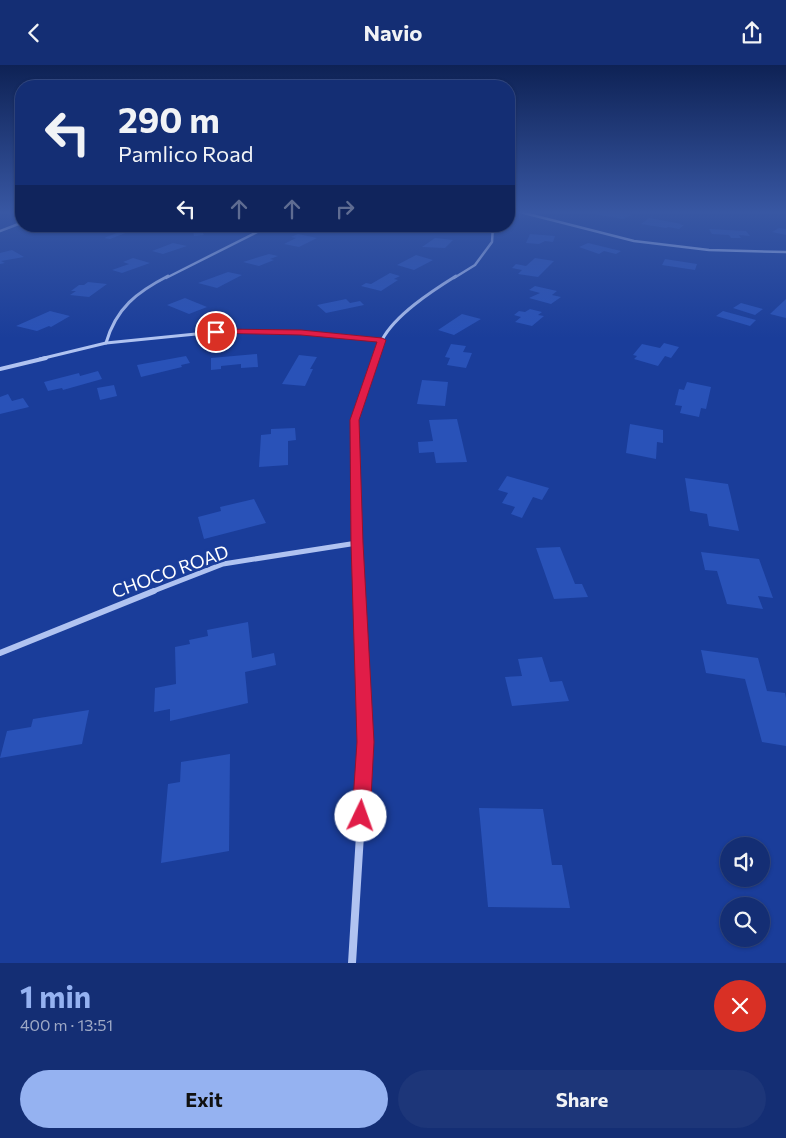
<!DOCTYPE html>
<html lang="en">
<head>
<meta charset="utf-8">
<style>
  :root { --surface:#142e74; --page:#1d3679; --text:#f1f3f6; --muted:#9da8c5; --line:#334a86; --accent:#95b2f1 }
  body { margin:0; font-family:Commissioner,sans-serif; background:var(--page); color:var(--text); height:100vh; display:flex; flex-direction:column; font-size:19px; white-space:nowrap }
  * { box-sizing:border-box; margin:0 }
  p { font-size:16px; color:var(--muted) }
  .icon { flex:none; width:28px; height:28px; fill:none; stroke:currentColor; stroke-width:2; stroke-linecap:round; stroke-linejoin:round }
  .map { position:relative; height:898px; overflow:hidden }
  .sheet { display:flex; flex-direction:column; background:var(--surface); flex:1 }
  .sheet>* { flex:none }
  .banner { position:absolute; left:15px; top:15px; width:500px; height:152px; border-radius:20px; box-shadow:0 1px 4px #0004,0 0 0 1px var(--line); background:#142e74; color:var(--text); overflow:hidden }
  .controls { position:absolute; left:720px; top:772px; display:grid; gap:10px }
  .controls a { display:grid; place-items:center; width:50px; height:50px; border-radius:50%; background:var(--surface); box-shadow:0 1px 4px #0004,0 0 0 1px var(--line); font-size:25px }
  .pin { position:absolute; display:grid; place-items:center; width:42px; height:42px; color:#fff; margin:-21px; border:2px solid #fff; border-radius:50%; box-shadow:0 1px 5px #0007 }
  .me { position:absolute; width:55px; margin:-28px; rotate:3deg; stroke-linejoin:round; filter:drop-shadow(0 0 4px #0008) }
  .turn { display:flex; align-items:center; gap:18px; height:105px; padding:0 20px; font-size:22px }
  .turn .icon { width:65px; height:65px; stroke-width:2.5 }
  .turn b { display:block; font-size:35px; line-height:42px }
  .lanes { display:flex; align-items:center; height:48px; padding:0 20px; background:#0003; justify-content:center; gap:25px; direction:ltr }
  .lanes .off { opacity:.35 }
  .round { display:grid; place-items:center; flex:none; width:52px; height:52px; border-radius:26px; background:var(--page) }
  .overview { display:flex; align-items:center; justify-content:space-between; height:85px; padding:0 20px }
  h1 { font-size:30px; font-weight:700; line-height:38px; color:var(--accent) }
  .cta { display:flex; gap:10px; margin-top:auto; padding:10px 20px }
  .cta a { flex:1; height:58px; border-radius:30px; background:var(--accent); color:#111; font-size:20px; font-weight:700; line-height:58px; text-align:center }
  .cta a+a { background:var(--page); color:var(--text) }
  header { display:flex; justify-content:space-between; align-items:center; height:65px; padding:0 20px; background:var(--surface); font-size:22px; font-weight:700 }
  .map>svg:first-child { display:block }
</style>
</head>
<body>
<header><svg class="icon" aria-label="back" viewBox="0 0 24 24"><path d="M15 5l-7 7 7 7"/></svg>Navio<svg class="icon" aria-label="share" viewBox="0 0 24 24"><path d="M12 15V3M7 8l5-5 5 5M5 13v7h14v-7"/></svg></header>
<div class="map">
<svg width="786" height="898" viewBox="0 0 786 898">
  <rect width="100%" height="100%" fill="#1a3d9a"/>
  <g fill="#2952b8">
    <polygon points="598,147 619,147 632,150 623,154 594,149"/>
    <polygon points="649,153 682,159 680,160 684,160 679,164 668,162 666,163 641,159"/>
    <polygon points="207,161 218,161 221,166 203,168 204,170 194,171 193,165 207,163"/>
    <polygon points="779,163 786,164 786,170 772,167"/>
    <polygon points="709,164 746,166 750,171 739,170 741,173 731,173 729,170 712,169"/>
    <polygon points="122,166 128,167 110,174 104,173"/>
    <polygon points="298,169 317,173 299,182 284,179 296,173 291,172"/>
    <polygon points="530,169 555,171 553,177 545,176 539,179 526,178"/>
    <polygon points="435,173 453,175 445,183 422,182"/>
    <polygon points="173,178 187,181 163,189 152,186"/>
    <polygon points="588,178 621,186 616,189 604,186 599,189 579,182"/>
    <polygon points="12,185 24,192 1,196 5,198 0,199 0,188"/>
    <polygon points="269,189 278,191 270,194 274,195 259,201 243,197"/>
    <polygon points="416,190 433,195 414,205 397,200"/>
    <polygon points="133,193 150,198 122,208 112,205 129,199 123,197"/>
    <polygon points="535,193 554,196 538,212 518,209 522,205 512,203 516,199 526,201"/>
    <polygon points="665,194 697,199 695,205 662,200"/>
    <polygon points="228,207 242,210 217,223 198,218"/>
    <polygon points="390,208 400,211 394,214 398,215 381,226 361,221 366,218 371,219"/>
    <polygon points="88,217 107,219 89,232 70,230 76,226 71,226 79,220 84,220"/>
    <polygon points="535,221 557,226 552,230 561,232 551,239 529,233 540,228 529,225"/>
    <polygon points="185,233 207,242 189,249 167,240"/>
    <polygon points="346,234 350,238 360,236 364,240 326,248 317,240"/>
    <polygon points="786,234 786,253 770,249"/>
    <polygon points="741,238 763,244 755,250 733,243"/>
    <polygon points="530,244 542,247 538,250 544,251 532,261 515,257 521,252 514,250 519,246 525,247"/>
    <polygon points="50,246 70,251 51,262 49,261 37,266 16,261"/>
    <polygon points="723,246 756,255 750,261 716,251"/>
    <polygon points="462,249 481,254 454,270 438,265"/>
    <polygon points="664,278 679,282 671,293 665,291 658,301 634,294 637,291 633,290 642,279 660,283"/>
    <polygon points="451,279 466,281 463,287 472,288 466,303 447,300 450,293 445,292"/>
    <polygon points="257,289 258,302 241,303 241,299 221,301 221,304 211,305 211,293"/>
    <polygon points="299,290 317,292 310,304 313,304 305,321 282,319"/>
    <polygon points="186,291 190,298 181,300 182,302 141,312 137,300"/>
    <polygon points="98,306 102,314 63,325 62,323 48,326 44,317 79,308 80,311"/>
    <polygon points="422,315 448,317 445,341 417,339"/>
    <polygon points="687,317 711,322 706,344 701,343 699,352 680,348 682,341 675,340 679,324 684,325"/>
    <polygon points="114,320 117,331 100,335 97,323"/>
    <polygon points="8,329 12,336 23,333 29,342 0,349 0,332"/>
    <polygon points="457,354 467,397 436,398 434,387 419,388 418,377 433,376 429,355"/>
    <polygon points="630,359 663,365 663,378 657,377 656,394 626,388"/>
    <polygon points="295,363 296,375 288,376 288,400 259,402 261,370 271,369 271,364"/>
    <polygon points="507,411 549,423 542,435 533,432 522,453 511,449 515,442 502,438 508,428 498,425"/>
    <polygon points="685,413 728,419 739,466 709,461 707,449 690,446"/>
    <polygon points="254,434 266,458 204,474 198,452 221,446 220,442"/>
    <polygon points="560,482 575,519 582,519 588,532 554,534 536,483"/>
    <polygon points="701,487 759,494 773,533 758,531 763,544 727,539 717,506 705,505"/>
    <polygon points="248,557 252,593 274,588 276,600 245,607 248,638 170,656 170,644 154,647 155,623 176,619 175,582 190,579 189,575 208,571 207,565"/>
    <polygon points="701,585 758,593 767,626 785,628 786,633 786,681 762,677 745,614 706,608"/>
    <polygon points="542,592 550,617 562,616 569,636 512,641 505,612 522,611 518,594"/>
    <polygon points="89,645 82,679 0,693 7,666 31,662 33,654"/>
    <polygon points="230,689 229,786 161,798 168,719 180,717 181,697"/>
    <polygon points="479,743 543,744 552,800 562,800 570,843 488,842"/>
  </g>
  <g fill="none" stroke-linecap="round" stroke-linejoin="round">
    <g stroke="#b0c3f1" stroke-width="2.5">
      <polyline points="520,147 634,176 709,185 786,187"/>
      <polyline points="0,166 21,158"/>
      <polyline points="166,213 269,161"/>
      <polyline points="454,213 475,200 492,177 493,161"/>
    </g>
    <g stroke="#b0c3f1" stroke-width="3">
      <path d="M106,278c10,-35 31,-51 62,-67"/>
      <polyline points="40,294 106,278 216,267 301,267 382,275"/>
      <path d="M375,294c2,-6 4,-13 7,-19 13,-25 50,-49 74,-64"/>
    </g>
    <g stroke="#b0c3f1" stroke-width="4">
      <polyline points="0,304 46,293"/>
      <polyline points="355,397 354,355 376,293"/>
    </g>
    <g stroke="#b0c3f1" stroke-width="5">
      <polyline points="355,396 359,527"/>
      <polyline points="151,527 223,499 357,478"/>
    </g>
    <g stroke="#b0c3f1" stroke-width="6">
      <polyline points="359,526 365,691"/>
      <polyline points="0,588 154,526"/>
    </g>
    <polyline stroke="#b0c3f1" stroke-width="8" points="352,898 365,690"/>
  </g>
  <linearGradient id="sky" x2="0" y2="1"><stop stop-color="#0e2255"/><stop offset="0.54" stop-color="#3857a3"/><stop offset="1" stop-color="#3857a3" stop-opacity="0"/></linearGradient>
  <rect width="786" height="273" fill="url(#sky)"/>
  <polygon fill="#e11d48" stroke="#92132f" points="216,264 301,265 382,273 386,275 359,355 363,478 374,677 370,751 367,757 361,760 355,757 352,751 357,677 351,478 350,355 377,277 301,270 213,268 213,265"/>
  <g text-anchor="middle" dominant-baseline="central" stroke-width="5" stroke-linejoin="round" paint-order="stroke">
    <g font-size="18" fill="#fff" stroke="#1a3d9a">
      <text transform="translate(170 506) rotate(-20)">CHOCO ROAD</text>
    </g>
  </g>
</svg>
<div class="controls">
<a><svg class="icon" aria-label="sound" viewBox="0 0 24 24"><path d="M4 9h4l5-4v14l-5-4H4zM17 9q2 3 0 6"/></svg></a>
<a><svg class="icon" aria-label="search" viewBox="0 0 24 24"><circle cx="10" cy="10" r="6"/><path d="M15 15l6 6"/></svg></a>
</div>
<div class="pin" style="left:216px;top:267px;background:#d93025"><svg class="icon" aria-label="arrive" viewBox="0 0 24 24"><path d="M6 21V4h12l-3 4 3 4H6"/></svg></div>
<svg class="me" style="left:361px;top:751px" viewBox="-20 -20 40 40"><circle r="19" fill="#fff"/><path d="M0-13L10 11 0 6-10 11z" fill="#e11d48"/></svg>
<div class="banner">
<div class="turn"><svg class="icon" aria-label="left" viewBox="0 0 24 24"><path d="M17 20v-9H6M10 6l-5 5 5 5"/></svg><div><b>290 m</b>Pamlico Road</div></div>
<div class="lanes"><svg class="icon" aria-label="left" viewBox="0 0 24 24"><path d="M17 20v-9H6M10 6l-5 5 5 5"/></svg><svg class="icon off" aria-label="ahead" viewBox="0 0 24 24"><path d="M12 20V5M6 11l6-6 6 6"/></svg><svg class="icon off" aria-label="ahead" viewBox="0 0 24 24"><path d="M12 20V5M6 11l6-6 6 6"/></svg><svg class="icon off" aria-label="right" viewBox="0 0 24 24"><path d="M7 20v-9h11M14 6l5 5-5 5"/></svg></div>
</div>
</div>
<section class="sheet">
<div class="overview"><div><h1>1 min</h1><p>400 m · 13:51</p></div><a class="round" style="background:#d93025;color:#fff"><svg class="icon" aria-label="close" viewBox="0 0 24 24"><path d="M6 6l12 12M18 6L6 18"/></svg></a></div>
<div class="cta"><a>Exit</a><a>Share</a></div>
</section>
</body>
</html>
